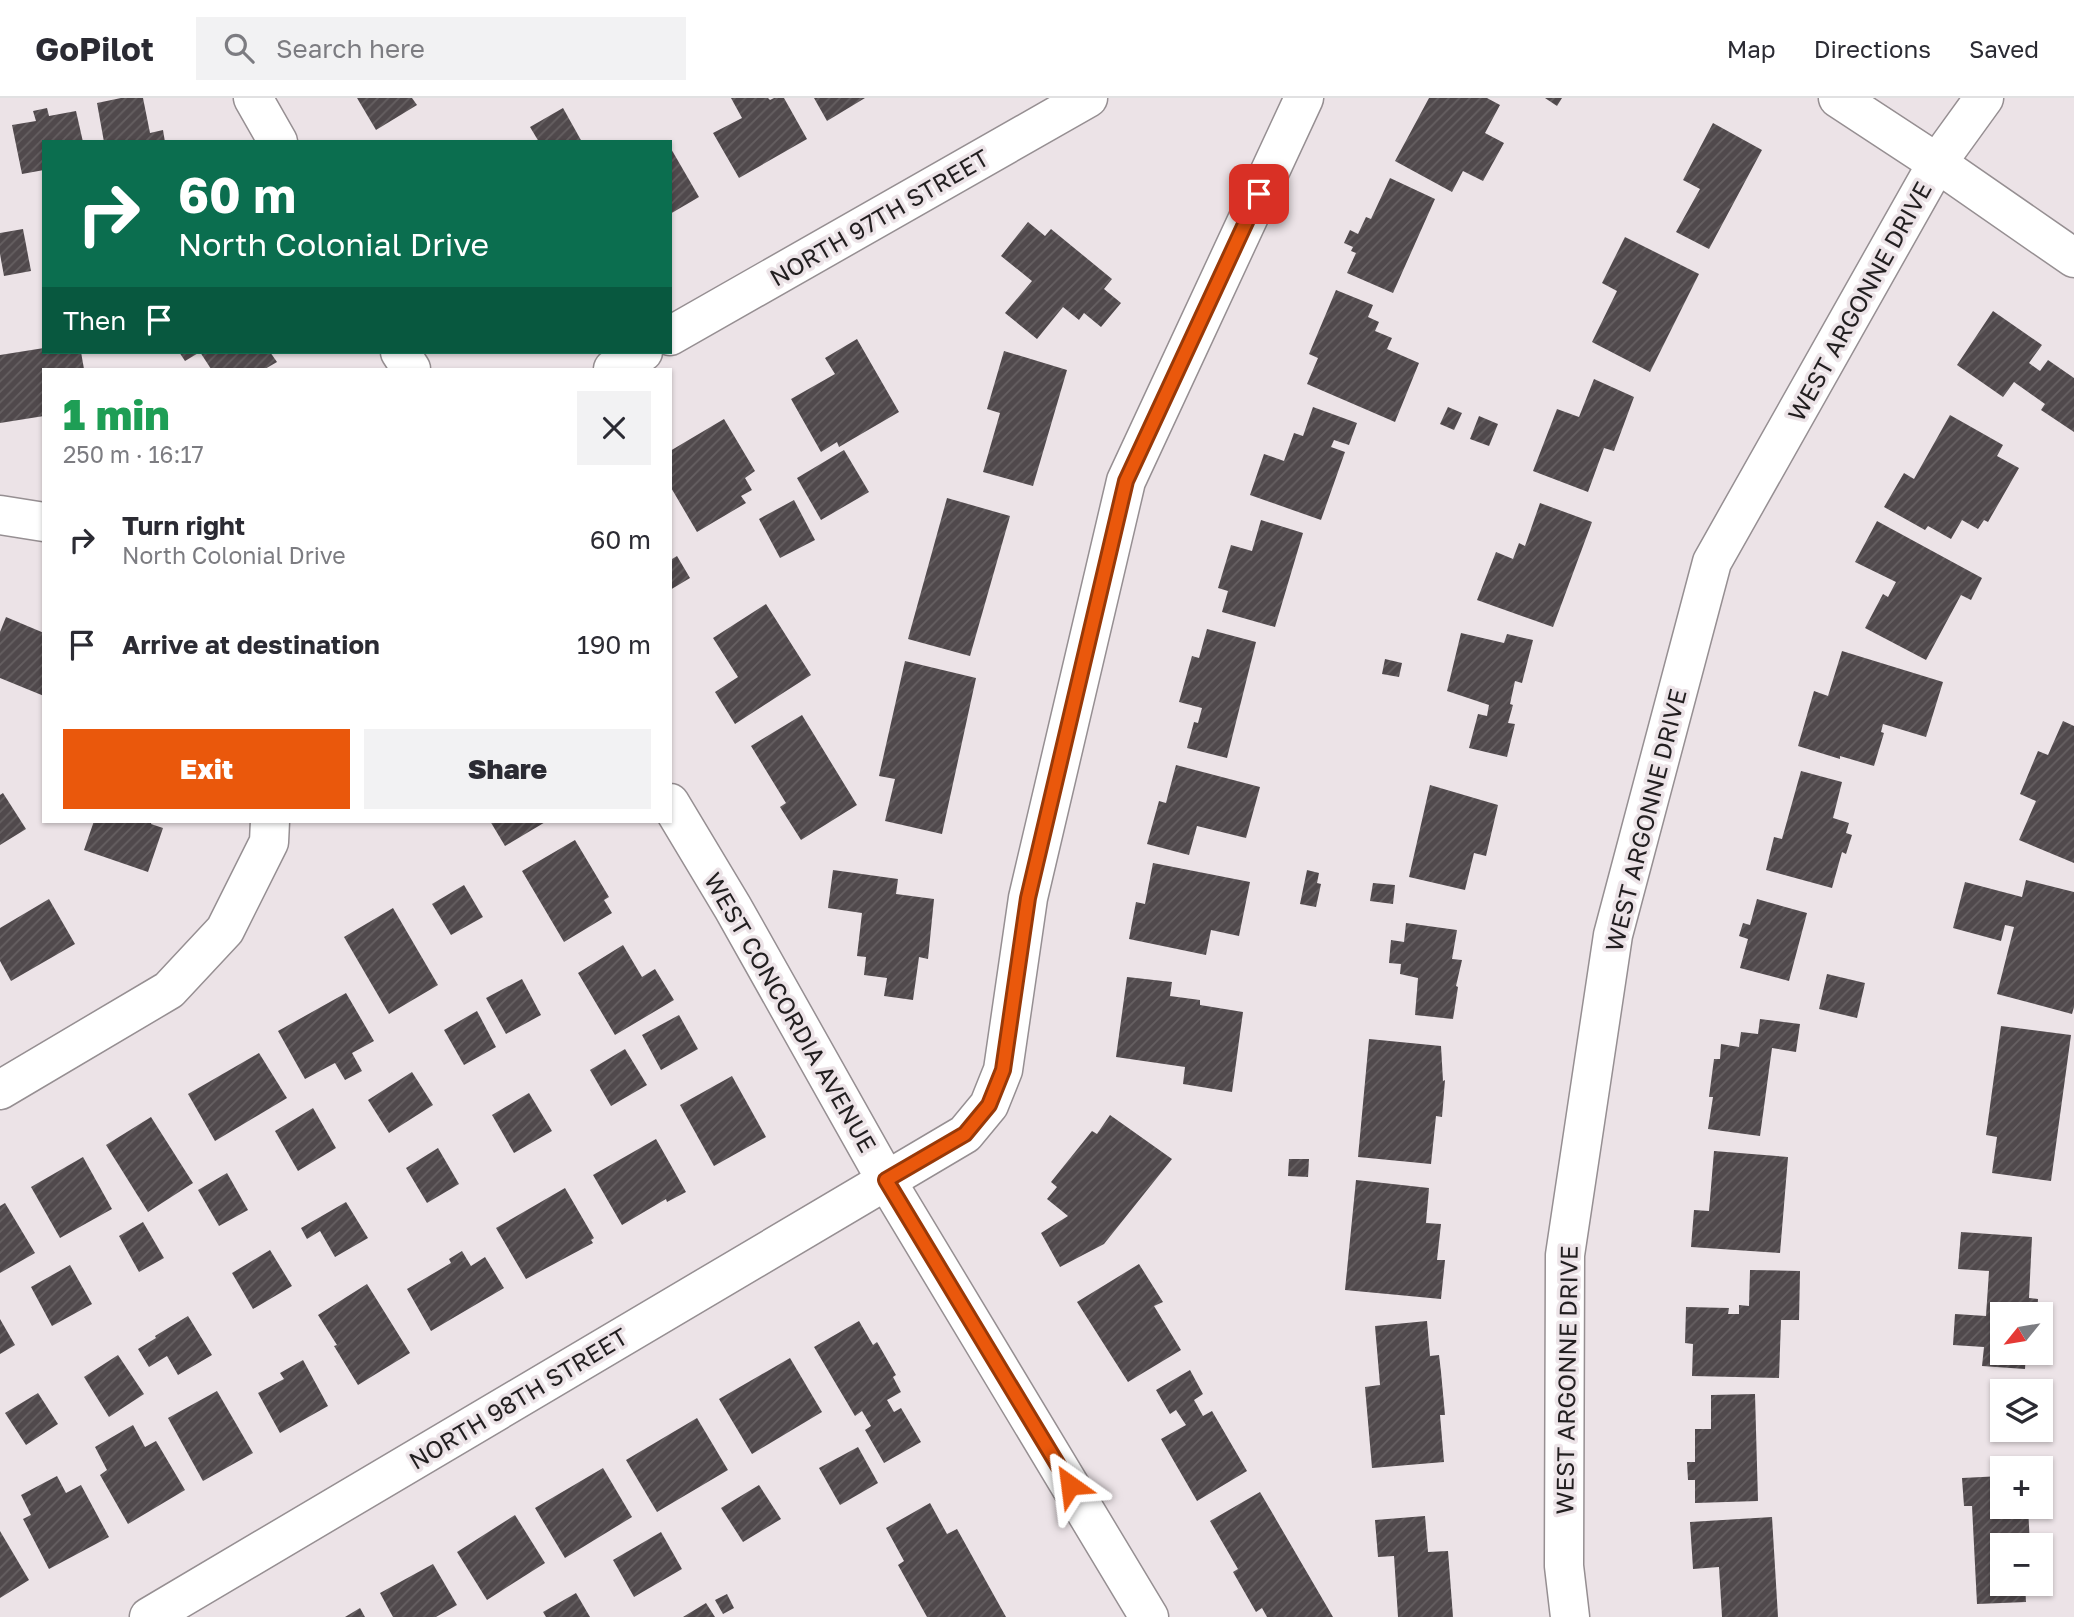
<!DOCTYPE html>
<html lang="en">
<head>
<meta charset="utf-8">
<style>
  :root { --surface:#fff; --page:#f2f2f3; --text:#2b2b33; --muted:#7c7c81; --line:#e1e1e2; --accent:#ea580c }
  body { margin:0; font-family:"Golos Text",sans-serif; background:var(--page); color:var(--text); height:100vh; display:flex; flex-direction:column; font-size:26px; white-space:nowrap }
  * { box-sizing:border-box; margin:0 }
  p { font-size:23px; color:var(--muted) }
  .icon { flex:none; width:38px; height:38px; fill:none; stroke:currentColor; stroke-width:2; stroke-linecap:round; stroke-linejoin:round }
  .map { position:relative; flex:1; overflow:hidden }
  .side { position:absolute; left:42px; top:270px; width:630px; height:455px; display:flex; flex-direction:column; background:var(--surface); border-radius:0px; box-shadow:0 2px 5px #0004 }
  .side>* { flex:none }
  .guide { position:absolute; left:42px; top:42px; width:630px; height:214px; border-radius:0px; box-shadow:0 2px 5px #0004; background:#0b6e4f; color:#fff; overflow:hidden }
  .needle { width:46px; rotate:240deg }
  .fabs { position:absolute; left:1990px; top:1204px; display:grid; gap:14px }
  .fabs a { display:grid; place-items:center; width:63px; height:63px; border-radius:0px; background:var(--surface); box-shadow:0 2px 5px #0004; font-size:35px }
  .pin { position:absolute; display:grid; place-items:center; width:60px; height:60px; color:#fff; margin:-30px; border-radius:14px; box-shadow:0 4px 10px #0006 }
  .me { position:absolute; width:77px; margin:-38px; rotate:329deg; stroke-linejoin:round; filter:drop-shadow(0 0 5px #0008) }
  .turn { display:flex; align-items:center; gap:24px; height:147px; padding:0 21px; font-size:32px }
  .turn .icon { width:91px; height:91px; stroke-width:2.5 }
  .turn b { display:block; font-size:49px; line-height:60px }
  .then { display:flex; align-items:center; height:66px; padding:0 21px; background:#0003; gap:14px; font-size:26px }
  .round { display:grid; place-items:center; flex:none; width:74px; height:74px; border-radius:0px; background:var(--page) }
  .summary { display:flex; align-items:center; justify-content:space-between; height:119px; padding:0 21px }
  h1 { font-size:42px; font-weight:800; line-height:52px; color:#1e9e55 }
  .primary-button { display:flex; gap:14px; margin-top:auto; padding:14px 21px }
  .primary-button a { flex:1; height:80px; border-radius:0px; background:var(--accent); color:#fff; font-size:28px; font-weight:800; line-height:80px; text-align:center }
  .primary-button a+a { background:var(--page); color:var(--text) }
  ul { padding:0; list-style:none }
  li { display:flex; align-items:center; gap:21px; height:105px; padding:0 21px }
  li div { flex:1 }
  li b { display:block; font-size:26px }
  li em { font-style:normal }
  header { display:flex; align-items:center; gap:42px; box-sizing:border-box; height:98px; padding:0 35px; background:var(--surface); border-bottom:2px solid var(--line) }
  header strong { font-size:33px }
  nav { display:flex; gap:38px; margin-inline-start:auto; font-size:24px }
  .search { width:490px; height:63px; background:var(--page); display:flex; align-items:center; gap:18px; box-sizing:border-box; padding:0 24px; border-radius:0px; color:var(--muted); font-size:26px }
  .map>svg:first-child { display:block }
</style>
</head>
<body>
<header>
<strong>GoPilot</strong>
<div class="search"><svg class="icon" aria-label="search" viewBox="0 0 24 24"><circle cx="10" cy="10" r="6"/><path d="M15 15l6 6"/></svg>Search here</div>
<nav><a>Map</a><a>Directions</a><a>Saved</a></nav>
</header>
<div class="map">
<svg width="2074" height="1519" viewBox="0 0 2074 1519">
  <defs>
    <pattern id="building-hatch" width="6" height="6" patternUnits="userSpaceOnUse" patternTransform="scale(1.75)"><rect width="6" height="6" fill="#50494c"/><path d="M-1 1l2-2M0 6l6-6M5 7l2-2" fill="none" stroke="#666062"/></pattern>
  </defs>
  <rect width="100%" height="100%" fill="#ece3e7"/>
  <g fill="url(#building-hatch)">
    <polygon points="121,0 143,0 150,35 163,32 165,44 104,44 97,5"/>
    <polygon points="357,0 412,0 417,7 376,32"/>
    <polygon points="731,0 768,0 770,2 774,0 784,0 807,41 739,80 713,35 742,20"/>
    <polygon points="814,0 865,0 827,23"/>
    <polygon points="1429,0 1487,0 1500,7 1485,35 1504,45 1483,83 1463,73 1452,94 1395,63"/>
    <polygon points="1545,0 1562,0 1557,8"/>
    <polygon points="47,10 49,18 76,13 83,44 44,44 44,72 22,76 12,27 36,23 33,13"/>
    <polygon points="563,10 582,44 539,44 530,29"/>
    <polygon points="1713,25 1762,52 1709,151 1676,134 1700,91 1683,82"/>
    <polygon points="670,49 699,99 670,116"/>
    <polygon points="1390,80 1435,101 1393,195 1347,175 1356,155 1351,153 1353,149 1344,145 1350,132 1358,136 1366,119 1371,121"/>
    <polygon points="1028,124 1045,138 1051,131 1112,181 1104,191 1121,205 1101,229 1084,215 1079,222 1063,209 1037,241 1005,215 1032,183 1001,158"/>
    <polygon points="23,131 31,173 4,178 0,156 0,135"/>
    <polygon points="1625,139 1699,176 1650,274 1592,244 1617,193 1602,185"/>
    <polygon points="1336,192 1373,207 1368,219 1379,224 1375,233 1392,240 1387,251 1419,265 1395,324 1307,286 1318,260 1309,256"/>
    <polygon points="1993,213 2042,247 2029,265 2040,273 2048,262 2074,280 2074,334 2041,312 2045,306 2014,284 2003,299 1957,267"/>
    <polygon points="857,241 899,314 839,349 837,344 821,354 791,301 835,276 825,260"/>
    <polygon points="44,250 44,254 81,254 84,271 44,271 44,318 0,325 0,257"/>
    <polygon points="1004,253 1067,272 1033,388 983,374 1000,315 987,311"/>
    <polygon points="179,254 200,254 185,263"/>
    <polygon points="200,254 270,254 277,264 265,271 211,271"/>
    <polygon points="1594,281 1634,299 1614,353 1604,350 1588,394 1533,373 1557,311 1579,319"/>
    <polygon points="1313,309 1357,325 1349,347 1334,342 1331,349 1345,354 1321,422 1250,397 1264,356 1284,363 1294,335 1303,338"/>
    <polygon points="1448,309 1462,315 1454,332 1440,326"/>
    <polygon points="1950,317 2003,347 1997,358 2019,370 1988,424 1984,422 1978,431 1962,422 1951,441 1928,428 1925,432 1884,409 1904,375 1914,381"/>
    <polygon points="1479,318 1498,326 1489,348 1470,341"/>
    <polygon points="724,321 755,373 745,380 752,392 741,398 746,405 697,434 670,388 670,353"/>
    <polygon points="844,352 869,394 821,422 797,380"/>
    <polygon points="947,400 1010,418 970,558 908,541"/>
    <polygon points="794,402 815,442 780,460 759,421"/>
    <polygon points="1540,405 1592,424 1553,529 1477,502 1496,454 1513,461 1519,445 1525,448"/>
    <polygon points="1261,422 1303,435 1275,529 1222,514 1228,493 1218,490 1231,447 1252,453"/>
    <polygon points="1877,423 1982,480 1971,502 1961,497 1926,562 1865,530 1883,496 1888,499 1896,484 1855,464"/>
    <polygon points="670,458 672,461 677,458 690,480 670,492"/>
    <polygon points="766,506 811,577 735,626 715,594 738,579 713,540"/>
    <polygon points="6,519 44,535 44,598 0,580 0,534"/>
    <polygon points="1207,531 1256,544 1227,660 1187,650 1194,624 1198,625 1202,610 1179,604 1192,558 1199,560"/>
    <polygon points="1461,535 1504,545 1507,536 1533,542 1522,585 1515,583 1510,606 1513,607 1508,625 1515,626 1507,659 1469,650 1478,616 1487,618 1489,607 1447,593"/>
    <polygon points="1842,553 1943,584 1926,639 1883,626 1881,634 1884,635 1874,668 1840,658 1840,661 1798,648 1814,593 1828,598"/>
    <polygon points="1385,561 1402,565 1399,579 1382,576"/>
    <polygon points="905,563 976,580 942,736 885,723 895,681 879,678"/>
    <polygon points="802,617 857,707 801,742 780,709 786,705 751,648"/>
    <polygon points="2063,623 2074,628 2074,765 2019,742 2036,703 2020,696 2038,653 2048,657"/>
    <polygon points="1176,667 1260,689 1246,740 1197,728 1189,757 1147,746 1159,703 1166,705"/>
    <polygon points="1801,673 1842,684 1833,720 1849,725 1846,735 1852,737 1846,756 1842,754 1832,790 1766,772 1774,739 1782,741"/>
    <polygon points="1430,687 1498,707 1486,758 1474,755 1465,792 1409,779"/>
    <polygon points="3,695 26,731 0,747 0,697"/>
    <polygon points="94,723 152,723 151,726 163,730 148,774 84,752"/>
    <polygon points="490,723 547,723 505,748"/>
    <polygon points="575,742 609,799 604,802 612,815 564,844 522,773"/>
    <polygon points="1153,765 1250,784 1239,838 1211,832 1206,857 1129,841 1136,804 1145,806"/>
    <polygon points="833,772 898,781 896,796 934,801 928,861 919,859 913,902 884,898 887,880 864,877 866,859 857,858 862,815 828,810"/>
    <polygon points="1307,772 1319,775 1317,785 1321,786 1316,809 1300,806"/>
    <polygon points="2026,782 2074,794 2074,909 2072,916 1997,896 2014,829 2005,827 2001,843 1953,830 1965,784 2022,799"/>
    <polygon points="1373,785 1395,787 1393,806 1370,803"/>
    <polygon points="464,787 483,819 451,837 432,806"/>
    <polygon points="49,801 75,846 11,883 0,863 0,830"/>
    <polygon points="1757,801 1807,815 1789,883 1740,870 1748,841 1739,838 1743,825 1750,827"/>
    <polygon points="393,810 438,887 389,916 344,839"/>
    <polygon points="1406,825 1457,832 1452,861 1462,862 1456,888 1458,889 1453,921 1415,917 1418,880 1400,876 1401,866 1389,865 1391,842 1404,844"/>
    <polygon points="623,847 642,879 655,871 674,902 615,937 578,875"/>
    <polygon points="1827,876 1865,885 1857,920 1819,911"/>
    <polygon points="1127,879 1172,884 1170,898 1200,902 1200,907 1243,914 1232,994 1183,986 1185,969 1116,959"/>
    <polygon points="522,881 541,917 506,936 486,900"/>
    <polygon points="346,895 374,943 352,955 362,973 345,982 335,965 305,981 278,933"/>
    <polygon points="477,913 496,949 464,967 444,932"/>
    <polygon points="679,917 698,951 661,972 642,937"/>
    <polygon points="1760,921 1800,926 1796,954 1772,950 1760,1038 1708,1031 1713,999 1709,999 1714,961 1720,961 1721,946 1739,949 1741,934 1758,936"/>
    <polygon points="2001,928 2071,937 2051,1083 1992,1075 1997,1039 1986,1037"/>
    <polygon points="1369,941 1441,948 1443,983 1445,982 1442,1019 1436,1018 1431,1066 1358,1059"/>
    <polygon points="625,951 647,987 611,1008 590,972"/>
    <polygon points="259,955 287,1000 215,1043 188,996"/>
    <polygon points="412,974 433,1007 389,1035 368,1002"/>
    <polygon points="732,978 766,1039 714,1068 680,1007"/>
    <polygon points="529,995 552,1033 514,1055 492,1017"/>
    <polygon points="313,1010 336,1050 298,1073 275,1033"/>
    <polygon points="1110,1017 1172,1061 1104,1146 1060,1169 1041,1135 1068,1118 1047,1101 1057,1089 1051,1084 1092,1033 1097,1036"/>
    <polygon points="151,1019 193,1085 148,1114 106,1047"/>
    <polygon points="656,1041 686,1094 667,1104 666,1101 622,1127 593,1077"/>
    <polygon points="438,1050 459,1086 427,1105 406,1070"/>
    <polygon points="1714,1053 1788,1059 1780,1155 1691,1149 1694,1112 1709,1113"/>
    <polygon points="83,1059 112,1111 60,1140 31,1089"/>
    <polygon points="1289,1061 1309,1061 1308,1079 1288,1078"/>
    <polygon points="227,1075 248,1112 219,1128 198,1092"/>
    <polygon points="1356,1082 1429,1090 1426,1125 1441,1126 1437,1162 1445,1162 1441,1201 1345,1192"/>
    <polygon points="565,1090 594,1140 591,1142 593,1145 526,1181 496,1130"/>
    <polygon points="346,1104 368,1140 335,1159 320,1133 307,1141 301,1130"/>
    <polygon points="5,1105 35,1155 0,1175 0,1108"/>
    <polygon points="143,1124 164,1160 139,1174 119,1138"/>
    <polygon points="1961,1134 2032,1139 2029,1200 2038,1201 2037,1216 2002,1216 2002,1255 2026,1255 2025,1271 1982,1268 1984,1249 1953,1247 1955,1216 1986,1218 1989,1173 1958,1171"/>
    <polygon points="270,1152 292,1188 253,1211 232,1175"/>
    <polygon points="462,1153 471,1168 485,1159 504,1190 431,1233 407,1191 451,1165 449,1161"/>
    <polygon points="1139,1166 1163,1204 1154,1208 1181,1252 1128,1284 1077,1204"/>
    <polygon points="70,1167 92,1206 52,1228 31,1189"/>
    <polygon points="1750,1172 1800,1173 1799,1222 1781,1222 1779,1280 1692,1278 1693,1246 1685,1245 1686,1209 1729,1210 1728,1216 1739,1216 1739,1207 1749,1208"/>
    <polygon points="367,1186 410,1255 358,1287 334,1248 337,1247 318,1217"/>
    <polygon points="188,1218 212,1257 178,1277 167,1258 149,1269 138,1251 156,1240 155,1238"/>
    <polygon points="0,1221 15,1247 0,1256"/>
    <polygon points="859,1223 873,1247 877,1244 896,1277 893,1279 901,1294 887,1302 894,1314 901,1310 921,1344 884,1365 865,1332 871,1328 862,1313 855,1318 814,1249"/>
    <polygon points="1427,1223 1430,1258 1439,1257 1441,1274 1445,1317 1440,1317 1444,1364 1372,1370 1365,1289 1380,1287 1375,1228"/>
    <polygon points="118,1257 144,1296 109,1319 84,1279"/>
    <polygon points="790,1260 822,1314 752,1356 719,1301"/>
    <polygon points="303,1262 328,1308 280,1335 258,1295 284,1281 280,1275"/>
    <polygon points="1190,1272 1203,1296 1194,1302 1203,1318 1212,1313 1247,1373 1197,1403 1161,1341 1186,1327 1176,1312 1170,1316 1156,1292"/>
    <polygon points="217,1293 253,1355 203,1383 168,1320"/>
    <polygon points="38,1295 58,1326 26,1347 5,1315"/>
    <polygon points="1755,1296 1758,1403 1695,1405 1695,1382 1688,1382 1687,1364 1695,1364 1695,1331 1711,1331 1711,1297"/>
    <polygon points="697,1320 728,1372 657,1414 626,1362"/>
    <polygon points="133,1327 145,1349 156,1343 185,1392 128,1426 100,1377 107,1372 95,1349"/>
    <polygon points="858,1349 878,1385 840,1407 819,1370"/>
    <polygon points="603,1370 632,1419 565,1460 535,1410"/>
    <polygon points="57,1378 66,1395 81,1387 109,1439 49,1471 23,1421 31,1417 21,1397"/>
    <polygon points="2002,1378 2002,1409 2028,1409 2030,1447 2002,1447 2002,1486 2025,1486 2026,1504 1977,1506 1972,1408 1964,1408 1962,1380"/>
    <polygon points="759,1387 781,1421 743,1444 721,1410"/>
    <polygon points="1260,1394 1333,1519 1267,1519 1262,1510 1256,1514 1233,1474 1238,1471 1210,1423"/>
    <polygon points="930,1405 947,1436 957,1431 1006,1519 927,1519 898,1467 904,1463 886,1430"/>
    <polygon points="515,1417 545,1465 487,1502 457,1454"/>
    <polygon points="1425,1418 1428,1454 1448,1453 1453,1519 1398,1519 1394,1458 1378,1459 1375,1422"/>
    <polygon points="1772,1419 1778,1519 1722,1519 1719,1469 1693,1471 1690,1424"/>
    <polygon points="0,1433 29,1482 0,1500"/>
    <polygon points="661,1434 682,1471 634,1499 613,1462"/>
    <polygon points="433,1466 457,1507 436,1519 393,1519 380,1495"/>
    <polygon points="576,1495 590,1519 546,1519 543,1514"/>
    <polygon points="727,1496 734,1510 723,1516 715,1502"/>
    <polygon points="706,1505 715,1519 683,1519"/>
    <polygon points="360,1510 365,1519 345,1519"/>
  </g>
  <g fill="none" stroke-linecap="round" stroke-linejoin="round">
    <defs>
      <g id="minor">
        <polyline points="253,0 278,44"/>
        <polyline points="1838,0 1937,65 2074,160"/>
        <polyline points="670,238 1088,0"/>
        <polyline points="400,254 411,271"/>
        <polyline points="613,271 643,254"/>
        <polyline points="0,417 44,424"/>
        <polyline points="670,705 733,810 886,1082 1149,1519"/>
        <polyline points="0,992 169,892 225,832 269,744 270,723"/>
        <polyline points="149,1519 965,1036 989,1007 1003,972 1028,800 1126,383 1304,0"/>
        <polyline points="1570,1519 1564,1468 1565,1157 1613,837 1712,464 1937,65 1984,0"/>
      </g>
    </defs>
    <use href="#minor" stroke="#968f92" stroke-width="41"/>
    <use href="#minor" stroke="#fff" stroke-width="38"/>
  </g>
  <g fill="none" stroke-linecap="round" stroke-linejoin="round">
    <defs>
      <polyline id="route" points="1070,1387 886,1082 965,1036 989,1007 1003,972 1028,800 1126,383 1259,96"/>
    </defs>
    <use href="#route" stroke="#983908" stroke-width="18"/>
    <use href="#route" stroke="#ea580c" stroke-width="12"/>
  </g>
  <g text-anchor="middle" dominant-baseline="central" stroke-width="7" stroke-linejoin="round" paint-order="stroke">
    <g font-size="24" fill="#221f20" stroke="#ece3e7">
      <text transform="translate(879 119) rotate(-30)">NORTH 97TH STREET</text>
      <text transform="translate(1859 203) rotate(-61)">WEST ARGONNE DRIVE</text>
      <text transform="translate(1645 722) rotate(-76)">WEST ARGONNE DRIVE</text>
      <text transform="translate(791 914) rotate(60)">WEST CONCORDIA AVENUE</text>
      <text transform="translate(1566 1282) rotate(-89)">WEST ARGONNE DRIVE</text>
      <text transform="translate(518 1300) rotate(-31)">NORTH 98TH STREET</text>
    </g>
  </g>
</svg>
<div class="fabs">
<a><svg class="needle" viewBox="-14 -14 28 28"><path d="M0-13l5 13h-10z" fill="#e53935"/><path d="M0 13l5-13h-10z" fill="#7c7c81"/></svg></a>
<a><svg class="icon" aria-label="layers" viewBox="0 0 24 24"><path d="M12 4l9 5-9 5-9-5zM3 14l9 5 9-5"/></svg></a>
<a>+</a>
<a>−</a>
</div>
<div class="pin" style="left:1259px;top:96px;background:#d93025"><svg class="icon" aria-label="arrive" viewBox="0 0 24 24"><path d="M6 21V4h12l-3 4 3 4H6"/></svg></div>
<svg class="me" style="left:1070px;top:1387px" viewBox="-20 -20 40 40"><path d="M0-17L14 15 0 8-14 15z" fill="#ea580c" stroke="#fff" stroke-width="4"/></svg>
<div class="guide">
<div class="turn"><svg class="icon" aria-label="right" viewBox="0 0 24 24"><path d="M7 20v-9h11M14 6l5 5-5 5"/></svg><div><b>60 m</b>North Colonial Drive</div></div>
<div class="then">Then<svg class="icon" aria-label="arrive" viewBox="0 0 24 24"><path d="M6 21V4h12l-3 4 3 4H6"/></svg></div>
</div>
<section class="side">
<div class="summary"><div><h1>1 min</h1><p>250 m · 16:17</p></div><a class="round"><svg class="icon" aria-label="close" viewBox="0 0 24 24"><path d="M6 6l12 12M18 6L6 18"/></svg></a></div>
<ul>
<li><svg class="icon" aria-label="right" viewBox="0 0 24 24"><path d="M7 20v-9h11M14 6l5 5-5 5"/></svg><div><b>Turn right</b><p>North Colonial Drive</p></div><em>60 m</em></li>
<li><svg class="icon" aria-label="arrive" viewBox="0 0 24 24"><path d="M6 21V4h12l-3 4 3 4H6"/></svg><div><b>Arrive at destination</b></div><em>190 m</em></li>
</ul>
<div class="primary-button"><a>Exit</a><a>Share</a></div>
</section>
</div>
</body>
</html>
